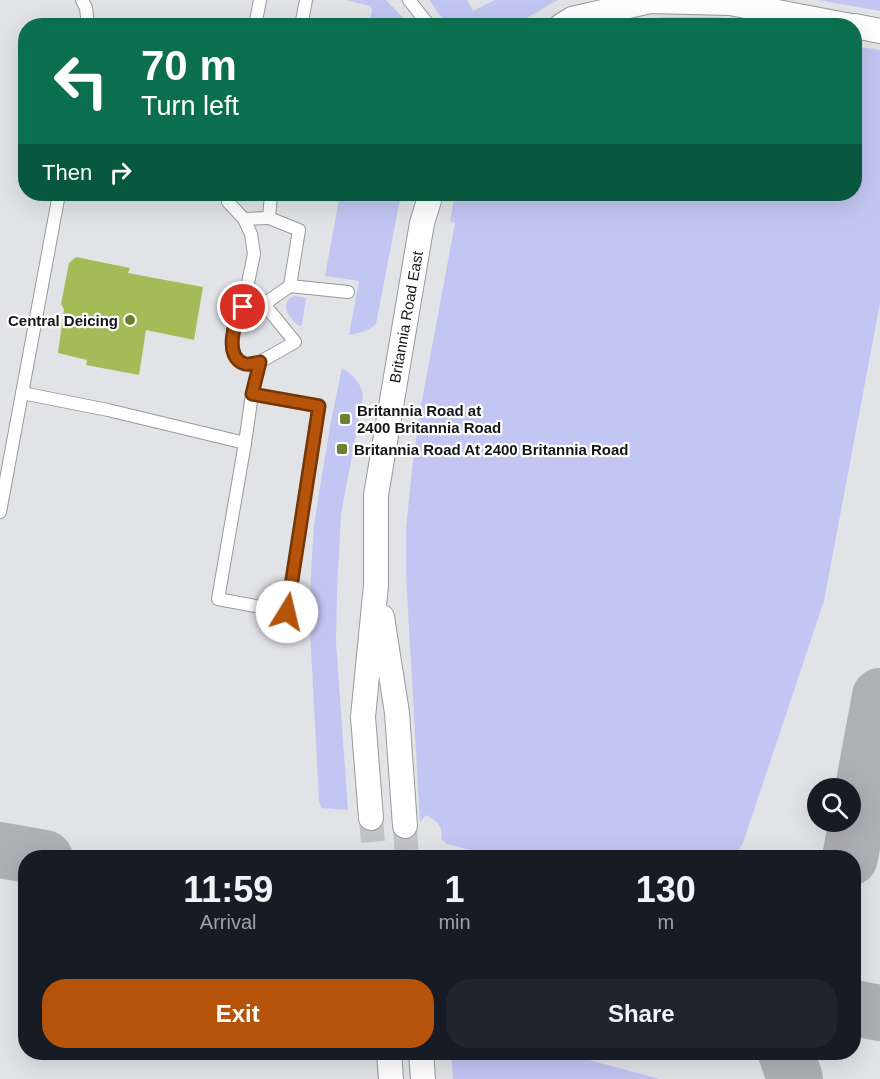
<!DOCTYPE html>
<html lang="en">
<head>
<meta charset="utf-8">
<style>
  :root { --surface:#171b24; --page:#20242c; --text:#f1f3f6; --muted:#9ea1a6; --accent:#b45309 }
  body { margin:0; font-family:Helvetica,sans-serif; background:var(--page); color:var(--text); height:100vh; display:flex; flex-direction:column; font-size:22px; white-space:nowrap }
  * { box-sizing:border-box; margin:0 }
  p { font-size:20px; color:var(--muted) }
  .icon { flex:none; width:33px; height:33px; fill:none; stroke:currentColor; stroke-width:2; stroke-linecap:round; stroke-linejoin:round }
  .map { position:relative; flex:1; overflow:hidden }
  .side { position:absolute; left:18px; top:850px; width:843px; height:210px; display:flex; flex-direction:column; background:var(--surface); border-radius:24px; box-shadow:0 6px 24px #0002 }
  .side>* { flex:none }
  .guide { position:absolute; left:18px; top:18px; width:844px; height:183px; border-radius:24px; box-shadow:0 6px 24px #0002; background:#0b6e4f; color:#fff; overflow:hidden }
  .buttons { position:absolute; left:807px; top:778px; display:grid; gap:12px }
  .buttons a { display:grid; place-items:center; width:54px; height:54px; border-radius:50%; background:var(--surface); box-shadow:0 6px 24px #0002; font-size:30px }
  .pin { position:absolute; display:grid; place-items:center; width:51px; height:51px; color:#fff; margin:-26px; border:3px solid #fff; border-radius:50%; box-shadow:0 2px 6px #0007 }
  .me { position:absolute; width:66px; margin:-33px; rotate:9deg; stroke-linejoin:round; filter:drop-shadow(0 0 4px #0008) }
  .turn { display:flex; align-items:center; gap:21px; height:126px; padding:0 24px; font-size:27px }
  .turn .icon { width:78px; height:78px; stroke-width:2.5 }
  .turn b { display:block; font-size:42px; line-height:51px }
  .then { display:flex; align-items:center; height:57px; padding:0 24px; background:#0003; gap:12px; font-size:22px }
  .eta { display:flex; justify-content:space-evenly; align-items:center; height:102px; text-align:center }
  .eta b { font-size:36px; font-weight:800; line-height:42px }
  .cta { display:flex; gap:12px; margin-top:auto; padding:12px 24px }
  .cta a { flex:1; height:69px; border-radius:24px; background:var(--accent); color:#fff; font-size:24px; font-weight:800; line-height:69px; text-align:center }
  .cta a+a { background:var(--page); color:var(--text) }
  .map>svg:first-child { display:block }
</style>
</head>
<body>
<div class="map">
<svg width="880" height="1079" viewBox="0 0 880 1079">
  <rect width="100%" height="100%" fill="#e2e3e7"/>
  <g fill="#c2c6f2">
    <polygon points="346,0 386,0 410,25 369,25 372,10 370,6"/>
    <polygon points="430,0 467,0 473,11 495,0 558,0 514,25 449,25 437,12"/>
    <polygon points="818,0 880,0 880,11"/>
    <polygon points="664,17 717,17 742,20 763,25 621,25 628,23"/>
    <path d="M855,46l25,4v253l-56,298 -81,242 -9,15h-234l-53,-14 -6,-5c3,-12 -4,-18 -15,-24l-6,7 -14,-248v-45l6,-60 9,-63 34,-183 -5,-2 5,-27h400z"/>
    <path d="M340,194h61l-25,130c-8,7 -17,9 -27,11l10,-54 -34,-5z"/>
    <path d="M294,296l12,2 -4,27 -3,1c-10,-8 -21,-23 -5,-30z"/>
    <path d="M342,368c11,7 20,15 21,29l-22,117 -4,78 -1,50 12,168 -27,-2 -2,-8 -9,-170 1,-56 3,-49 16,-99z"/>
    <polygon points="451,1053 563,1053 660,1079 453,1079"/>
  </g>
  <g fill="none" stroke-linecap="round" stroke-linejoin="round">
    <g stroke="#afb0b4" stroke-width="56">
      <polyline points="0,850 45,858"/>
      <polyline points="850,858 880,696"/>
      <polyline points="854,1008 880,1013"/>
      <polyline points="786,1053 795,1079"/>
    </g>
  </g>
  <polygon fill="#a4bc58" points="76,257 130,268 128,273 203,287 194,340 146,330 139,375 86,365 87,360 58,353 64,309 61,304 69,263"/>
  <g fill="none" stroke-linecap="round" stroke-linejoin="round">
    <g stroke="#c3c4c8" stroke-width="24" stroke-dasharray="24 12" stroke-linecap="butt">
      <polyline points="371,818 374,858"/>
      <polyline points="405,826 407,858"/>
    </g>
    <defs>
      <g id="service">
        <polyline points="82,0 86,8 88,26"/>
        <polyline points="409,0 428,24"/>
        <polyline points="255,26 260,0"/>
        <polyline points="301,26 306,0"/>
        <polyline points="227,194 228,202 244,219 269,218"/>
        <polyline points="271,194 269,218 299,230 290,286"/>
        <polyline points="243,307 254,254 251,234 244,219"/>
        <path d="M260,362c-5,1 -10,3 -15,2 -22,-6 -11,-44 -2,-57l21,-3"/>
        <polyline points="22,393 108,410 245,443 218,599 287,612 319,406 252,394 260,362 295,342 264,304 290,286 348,292"/>
        <polyline points="245,443 252,394"/>
        <polyline points="0,512 59,194"/>
      </g>
      <g id="minor">
        <polyline points="561,26 572,19 650,1 730,3 851,26"/>
        <polyline points="855,26 880,31"/>
        <polyline points="382,617 397,713 405,826"/>
        <polyline points="371,818 363,717 376,585 376,495 422,223 431,194"/>
        <polyline points="389,1053 391,1079"/>
        <polyline points="421,1053 423,1079"/>
      </g>
    </defs>
    <use href="#service" stroke="#98999d" stroke-width="14"/>
    <use href="#minor" stroke="#98999d" stroke-width="26"/>
    <use href="#service" stroke="#fff" stroke-width="12"/>
    <use href="#minor" stroke="#fff" stroke-width="24"/>
  </g>
  <g fill="none" stroke-linecap="round" stroke-linejoin="round">
    <defs>
      <path id="route" d="M243,307c-9,13 -20,51 2,57 5,1 10,-1 15,-2l-8,32 67,12 -32,206"/>
    </defs>
    <use href="#route" stroke="#753606" stroke-width="15"/>
    <use href="#route" stroke="#b45309" stroke-width="10"/>
  </g>
  <g fill="#6f8130" stroke="#fff" stroke-width="2">
    <circle cx="130" cy="320" r="6"/>
    <rect x="339" y="413" width="12" height="12" rx="3"/>
    <rect x="336" y="443" width="12" height="12" rx="3"/>
  </g>
  <g text-anchor="middle" dominant-baseline="central" stroke-width="4.5" stroke-linejoin="round" paint-order="stroke">
    <g font-size="15" fill="#151517" stroke="#fff">
      <text transform="translate(406 317) rotate(-80)">Britannia Road East</text>
    </g>
    <g font-size="15" font-weight="bold" fill="#151517" stroke="#fff" text-anchor="start">
      <text x="118" y="320" text-anchor="end">Central Deicing</text>
      <text x="357" y="410">Britannia Road at<tspan x="357" dy="17">2400 Britannia Road</tspan></text>
      <text x="354" y="449">Britannia Road At 2400 Britannia Road</text>
    </g>
  </g>
</svg>
<div class="buttons">
<a><svg class="icon" aria-label="search" viewBox="0 0 24 24"><circle cx="10" cy="10" r="6"/><path d="M15 15l6 6"/></svg></a>
</div>
<div class="pin" style="left:243px;top:307px;background:#d93025"><svg class="icon" aria-label="arrive" viewBox="0 0 24 24"><path d="M6 21V4h12l-3 4 3 4H6"/></svg></div>
<svg class="me" style="left:287px;top:612px" viewBox="-20 -20 40 40"><circle r="19" fill="#fff"/><path d="M0-13L10 11 0 6-10 11z" fill="#b45309"/></svg>
<div class="guide">
<div class="turn"><svg class="icon" aria-label="left" viewBox="0 0 24 24"><path d="M17 20v-9H6M10 6l-5 5 5 5"/></svg><div><b>70 m</b>Turn left</div></div>
<div class="then">Then<svg class="icon" aria-label="right" viewBox="0 0 24 24"><path d="M7 20v-9h11M14 6l5 5-5 5"/></svg></div>
</div>
<section class="side">
<div class="eta">
<div><b>11:59</b><p>Arrival</p></div>
<div><b>1</b><p>min</p></div>
<div><b>130</b><p>m</p></div>
</div>
<div class="cta"><a>Exit</a><a>Share</a></div>
</section>
</div>
</body>
</html>
